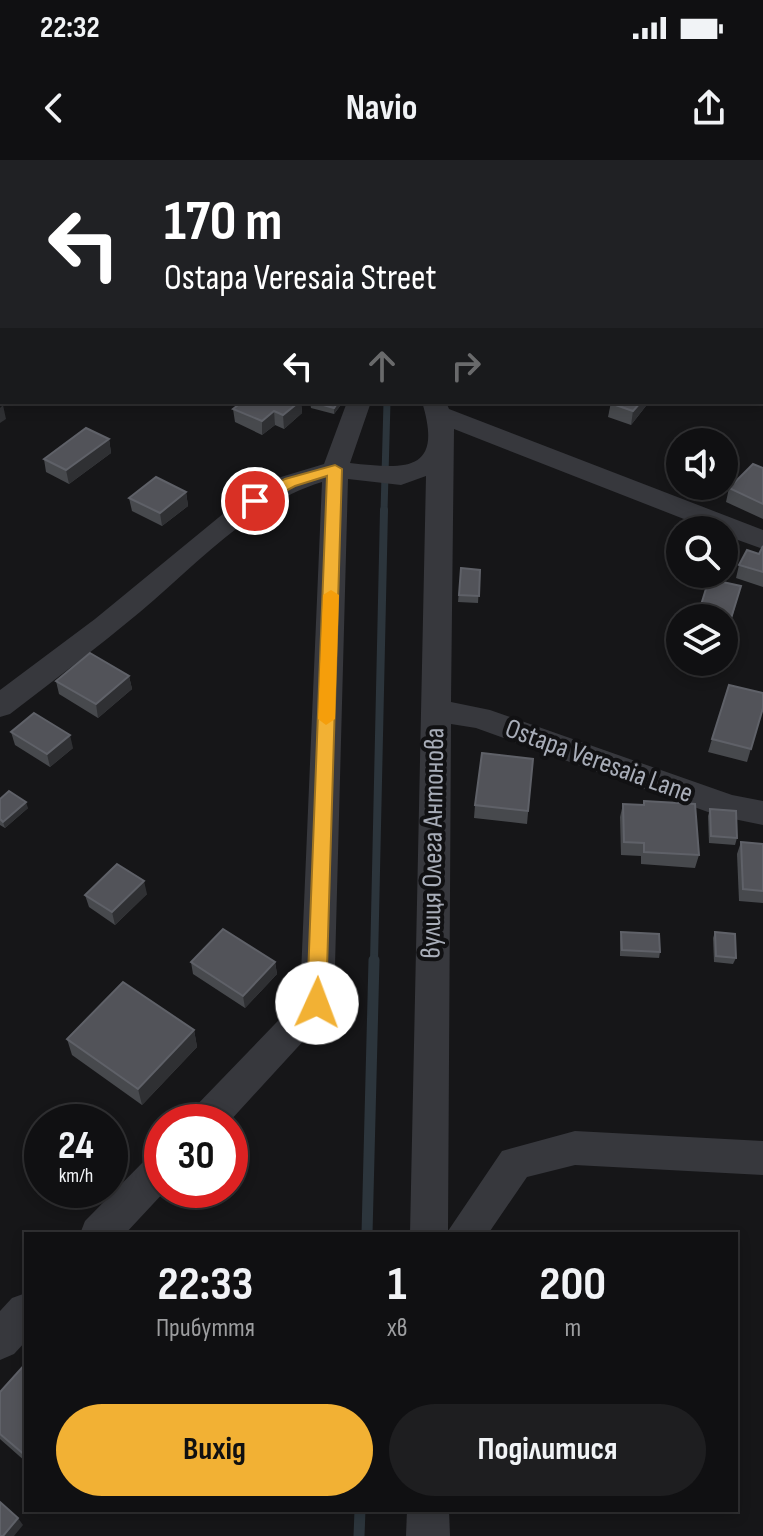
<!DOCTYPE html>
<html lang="uk">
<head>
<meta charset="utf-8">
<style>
  :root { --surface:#101012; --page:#1e1e20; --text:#f1f3f6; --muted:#9c9d9f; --line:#303032; --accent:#f2b134 }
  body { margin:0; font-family:"Sofia Sans Condensed",sans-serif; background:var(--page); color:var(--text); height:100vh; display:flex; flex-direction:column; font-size:30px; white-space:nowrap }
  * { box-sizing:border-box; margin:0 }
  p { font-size:26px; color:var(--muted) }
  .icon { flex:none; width:44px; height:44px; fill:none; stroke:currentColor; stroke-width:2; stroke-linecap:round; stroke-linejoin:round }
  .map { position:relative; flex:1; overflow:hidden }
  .drawer { position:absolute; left:24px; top:1072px; width:714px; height:280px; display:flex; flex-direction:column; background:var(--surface); border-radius:0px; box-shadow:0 4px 12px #0003,0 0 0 2px var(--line) }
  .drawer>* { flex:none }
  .banner { position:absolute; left:0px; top:0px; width:764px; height:244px; box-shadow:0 4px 12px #0003,0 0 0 2px var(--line); background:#202124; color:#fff; overflow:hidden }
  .fabs { position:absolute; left:666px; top:268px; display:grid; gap:16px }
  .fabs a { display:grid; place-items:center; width:72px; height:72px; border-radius:50%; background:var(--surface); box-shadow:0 4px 12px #0003,0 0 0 2px var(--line); font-size:40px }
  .speed { position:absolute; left:24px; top:944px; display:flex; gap:16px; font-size:40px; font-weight:700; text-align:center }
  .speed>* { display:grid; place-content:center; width:104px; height:104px; border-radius:50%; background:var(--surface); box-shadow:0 4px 12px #0003,0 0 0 2px var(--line); line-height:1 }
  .speed small { font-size:20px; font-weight:400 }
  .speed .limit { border:12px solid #d22; background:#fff; color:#111 }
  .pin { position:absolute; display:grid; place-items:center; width:68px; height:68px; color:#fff; margin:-34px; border:4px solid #fff; border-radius:50%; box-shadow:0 2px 8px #0007 }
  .me { position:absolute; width:88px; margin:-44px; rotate:2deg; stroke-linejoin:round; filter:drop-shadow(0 0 6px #0008) }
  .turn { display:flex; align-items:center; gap:28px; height:168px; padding:0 32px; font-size:36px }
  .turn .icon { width:104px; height:104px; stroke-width:2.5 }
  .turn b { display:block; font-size:56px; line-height:68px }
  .lanes { display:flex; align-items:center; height:76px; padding:0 32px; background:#0003; justify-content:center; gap:40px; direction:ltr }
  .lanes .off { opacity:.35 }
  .eta { display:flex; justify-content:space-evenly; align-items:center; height:136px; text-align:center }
  .eta b { font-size:48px; font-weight:700; line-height:56px }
  .action { display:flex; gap:16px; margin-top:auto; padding:16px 32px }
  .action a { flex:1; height:92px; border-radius:48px; background:var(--accent); color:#111; font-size:32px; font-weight:700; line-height:92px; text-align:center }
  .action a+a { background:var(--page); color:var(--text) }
  .status { display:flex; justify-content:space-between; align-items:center; height:56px; padding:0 40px; background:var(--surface); direction:ltr }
  .status svg { height:22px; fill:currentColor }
  header { display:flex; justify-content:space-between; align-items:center; height:104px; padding:0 32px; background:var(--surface); font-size:36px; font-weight:700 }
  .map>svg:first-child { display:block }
</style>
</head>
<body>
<div class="status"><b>22:32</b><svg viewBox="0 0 49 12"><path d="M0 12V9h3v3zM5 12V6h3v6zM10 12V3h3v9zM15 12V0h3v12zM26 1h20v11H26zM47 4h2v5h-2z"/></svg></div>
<header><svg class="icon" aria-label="back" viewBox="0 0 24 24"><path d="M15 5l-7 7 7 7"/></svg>Navio<svg class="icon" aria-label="share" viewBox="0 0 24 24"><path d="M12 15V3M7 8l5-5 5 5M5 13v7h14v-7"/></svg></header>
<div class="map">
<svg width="763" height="1376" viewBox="0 0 763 1376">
  <rect width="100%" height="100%" fill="#161618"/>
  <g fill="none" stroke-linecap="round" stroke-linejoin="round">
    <polyline stroke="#2c353c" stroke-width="7" points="384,352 387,242"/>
    <polyline stroke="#2c353c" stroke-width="8" points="374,802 384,350"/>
    <g stroke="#2c353c" stroke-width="11">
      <polyline points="367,1074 374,800"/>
      <polyline points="359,1376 360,1350"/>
    </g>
    <g fill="#37383d" fill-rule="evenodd">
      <polygon points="615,0 641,0 642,2 616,2"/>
      <rect x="762" y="34" width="1" height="13"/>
      <polygon points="2,141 2,156 0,157 0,142"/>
      <rect x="762" y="170" width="1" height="14"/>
      <path d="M347,242h24l-21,61c55,6 94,10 72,-61h24l3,7 314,121v19l-39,-14v-5h-12l-258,-101 -3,273 39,8 242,85 31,6v24l-44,-9 -243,-88 -25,-4 -3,507 54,-80 73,-20 188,10v34l-188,-10 -48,12 -39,57h-78l16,-758 -25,9 -53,-6 -14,524 -5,10 -100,109h-42l5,-12 108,-112 22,-516c-72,22 -126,83 -182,130 -42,35 -86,68 -130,102l-10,3v-27l95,-71 151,-124 35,-18 43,-13z"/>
      <polygon points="162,991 162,1030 166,1030 125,1074 80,1074 85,1061 149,996"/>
      <polygon points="26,1133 26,1181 14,1194 0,1200 0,1151 12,1138"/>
      <polygon points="407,1350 449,1350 450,1376 406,1376"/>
    </g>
  </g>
  <g fill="#47494d">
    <polygon points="57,0 134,0 135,2 60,2"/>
    <polygon points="162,0 213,0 210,2 162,2"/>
    <polygon points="242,242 301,242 302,253 284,269 275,265 262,275 235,262 233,249"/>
    <polygon points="310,242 343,242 334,254 311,248"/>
    <polygon points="611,242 649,242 631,265 608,257"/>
    <polygon points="109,279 111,293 69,324 46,312 44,299"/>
    <polygon points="763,308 763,359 726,342 729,328"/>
    <polygon points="186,332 188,346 162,366 132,351 129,338"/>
    <polygon points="680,370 680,404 667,401 670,387"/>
    <polygon points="763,386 763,427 736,418 739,405 759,394"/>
    <polygon points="461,408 480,410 478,443 458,442"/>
    <polygon points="741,426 725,482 724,481 724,458"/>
    <polygon points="129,516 132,529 98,558 59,534 56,521"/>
    <polygon points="763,548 747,602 708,592 712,579"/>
    <polygon points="11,572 73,588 50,607 15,585"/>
    <polygon points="533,599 527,664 474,658 475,645"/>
    <polygon points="0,639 28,648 5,668 0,665"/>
    <polygon points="644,641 699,695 695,708 641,704 641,696 621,695 620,657 623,644 643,645"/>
    <polygon points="710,649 737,678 735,685 709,683 708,656"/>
    <polygon points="741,682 763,684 763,743 739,741 737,694"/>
    <polygon points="147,734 115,765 89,747 85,735"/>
    <polygon points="621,772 660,792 659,798 620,796 620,778"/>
    <polygon points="715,772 736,798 733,804 714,802 713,778"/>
    <polygon points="191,802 275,802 277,814 245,848 193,814"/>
    <polygon points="194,870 197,887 142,945 72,895 67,879"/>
    <polygon points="26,1203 26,1302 0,1279 0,1232"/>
  </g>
  <g fill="#2f3033">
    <polygon points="78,0 92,0 93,2 78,2"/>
    <polygon points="191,0 213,0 210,2 188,2"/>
    <polygon points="299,242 301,242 302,253 284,269 283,255"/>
    <polygon points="338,242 343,242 334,254 334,248"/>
    <polygon points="641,242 649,242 631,265 633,251"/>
    <polygon points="3,245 6,259 0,263 0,248"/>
    <polygon points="274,251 275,265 262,275 262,261"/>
    <polygon points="109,279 111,293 69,324 66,310"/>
    <polygon points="186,332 188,346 162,366 160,353"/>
    <polygon points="129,516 132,529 98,558 96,544"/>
    <polygon points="70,575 73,588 50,607 47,594"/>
    <polygon points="26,642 28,648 5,668 3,662"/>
    <polygon points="144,721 147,734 115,765 112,752"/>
    <polygon points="275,802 277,814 245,848 243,836"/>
    <polygon points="194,870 197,887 142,945 138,929"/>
    <polygon points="18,1358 23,1365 14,1376 3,1376"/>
  </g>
  <g fill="#525359" stroke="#5f6168" stroke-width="2">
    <polygon points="0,0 13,0 17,2 2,2 2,11 0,12"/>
    <polygon points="96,0 127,0 124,2 101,2"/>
    <polygon points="242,242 299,242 283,255 274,251 262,261 233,249"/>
    <polygon points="313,242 338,242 334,248"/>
    <polygon points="611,242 641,242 633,251 610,243"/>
    <polygon points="86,268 109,279 66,310 44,299"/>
    <polygon points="753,304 763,308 763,344 729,328"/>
    <polygon points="156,317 186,332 160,353 129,338"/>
    <polygon points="680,363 708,370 680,370 680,390 670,387"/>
    <polygon points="763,386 763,412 739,405 747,390 759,394"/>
    <polygon points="461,408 480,410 479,436 459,435"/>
    <polygon points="709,419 741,426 728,468 724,467 724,458 697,458"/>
    <polygon points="90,493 129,516 96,544 56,521"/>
    <polygon points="729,525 763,533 763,548 751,589 712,579"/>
    <polygon points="34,553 70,575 47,594 11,572"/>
    <polygon points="482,593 533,599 528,651 475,645"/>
    <polygon points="9,631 26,642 3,662 0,659 0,639"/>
    <polygon points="644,641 695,644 699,695 644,692 644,683 624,682 623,644 644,645"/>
    <polygon points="710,649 736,651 737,678 711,676"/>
    <polygon points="741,682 763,684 763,731 743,729"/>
    <polygon points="117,704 144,721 112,752 85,735"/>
    <polygon points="223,769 275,802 243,836 191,802"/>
    <polygon points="621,772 659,774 660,792 622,790"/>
    <polygon points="715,772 735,774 736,798 716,796"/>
    <polygon points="123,822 194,870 138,929 67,879"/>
    <polygon points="26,1203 26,1296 0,1274 0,1232"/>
    <polygon points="0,1342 18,1358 3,1376 0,1376"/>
  </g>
  <polygon fill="#f2b134" stroke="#9d7322" stroke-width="2" points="335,305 342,309 326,843 324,849 317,852 310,849 307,843 327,316 295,326 261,344 255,346 248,341 285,319"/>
  <polygon fill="#f59e0b" points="331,430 339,435 335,559 326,565 318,559 323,435"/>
  <g text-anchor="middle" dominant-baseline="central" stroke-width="8" stroke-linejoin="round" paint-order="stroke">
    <g font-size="28" fill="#a8adb8" stroke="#111113">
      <text transform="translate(599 601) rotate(20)">Ostapa Veresaia Lane</text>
      <text transform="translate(433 683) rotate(-89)">вулиця Олега Антонова</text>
    </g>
  </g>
</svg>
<div class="fabs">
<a><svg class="icon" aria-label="sound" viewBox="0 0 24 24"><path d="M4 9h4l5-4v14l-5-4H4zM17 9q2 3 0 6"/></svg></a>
<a><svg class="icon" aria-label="search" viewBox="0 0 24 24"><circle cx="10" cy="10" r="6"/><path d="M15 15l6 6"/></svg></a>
<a><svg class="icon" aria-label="layers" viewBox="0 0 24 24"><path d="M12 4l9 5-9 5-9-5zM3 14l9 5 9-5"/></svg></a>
</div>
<div class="speed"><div>24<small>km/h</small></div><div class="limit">30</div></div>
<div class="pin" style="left:255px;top:341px;background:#d93025"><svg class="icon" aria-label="arrive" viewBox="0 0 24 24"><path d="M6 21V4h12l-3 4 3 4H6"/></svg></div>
<svg class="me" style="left:317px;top:843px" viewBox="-20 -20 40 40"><circle r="19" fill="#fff"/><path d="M0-13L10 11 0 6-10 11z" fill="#f2b134"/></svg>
<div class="banner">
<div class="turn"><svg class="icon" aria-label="left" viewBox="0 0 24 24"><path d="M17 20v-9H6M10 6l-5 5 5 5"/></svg><div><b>170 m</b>Ostapa Veresaia Street</div></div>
<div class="lanes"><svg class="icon" aria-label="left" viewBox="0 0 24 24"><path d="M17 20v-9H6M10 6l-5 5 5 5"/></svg><svg class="icon off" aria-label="ahead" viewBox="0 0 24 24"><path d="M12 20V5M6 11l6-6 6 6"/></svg><svg class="icon off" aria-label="right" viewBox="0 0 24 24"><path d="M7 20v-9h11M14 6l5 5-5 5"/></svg></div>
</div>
<section class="drawer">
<div class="eta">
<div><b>22:33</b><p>Прибуття</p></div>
<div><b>1</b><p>хв</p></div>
<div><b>200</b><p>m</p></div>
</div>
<div class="action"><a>Вихід</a><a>Поділитися</a></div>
</section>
</div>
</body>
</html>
